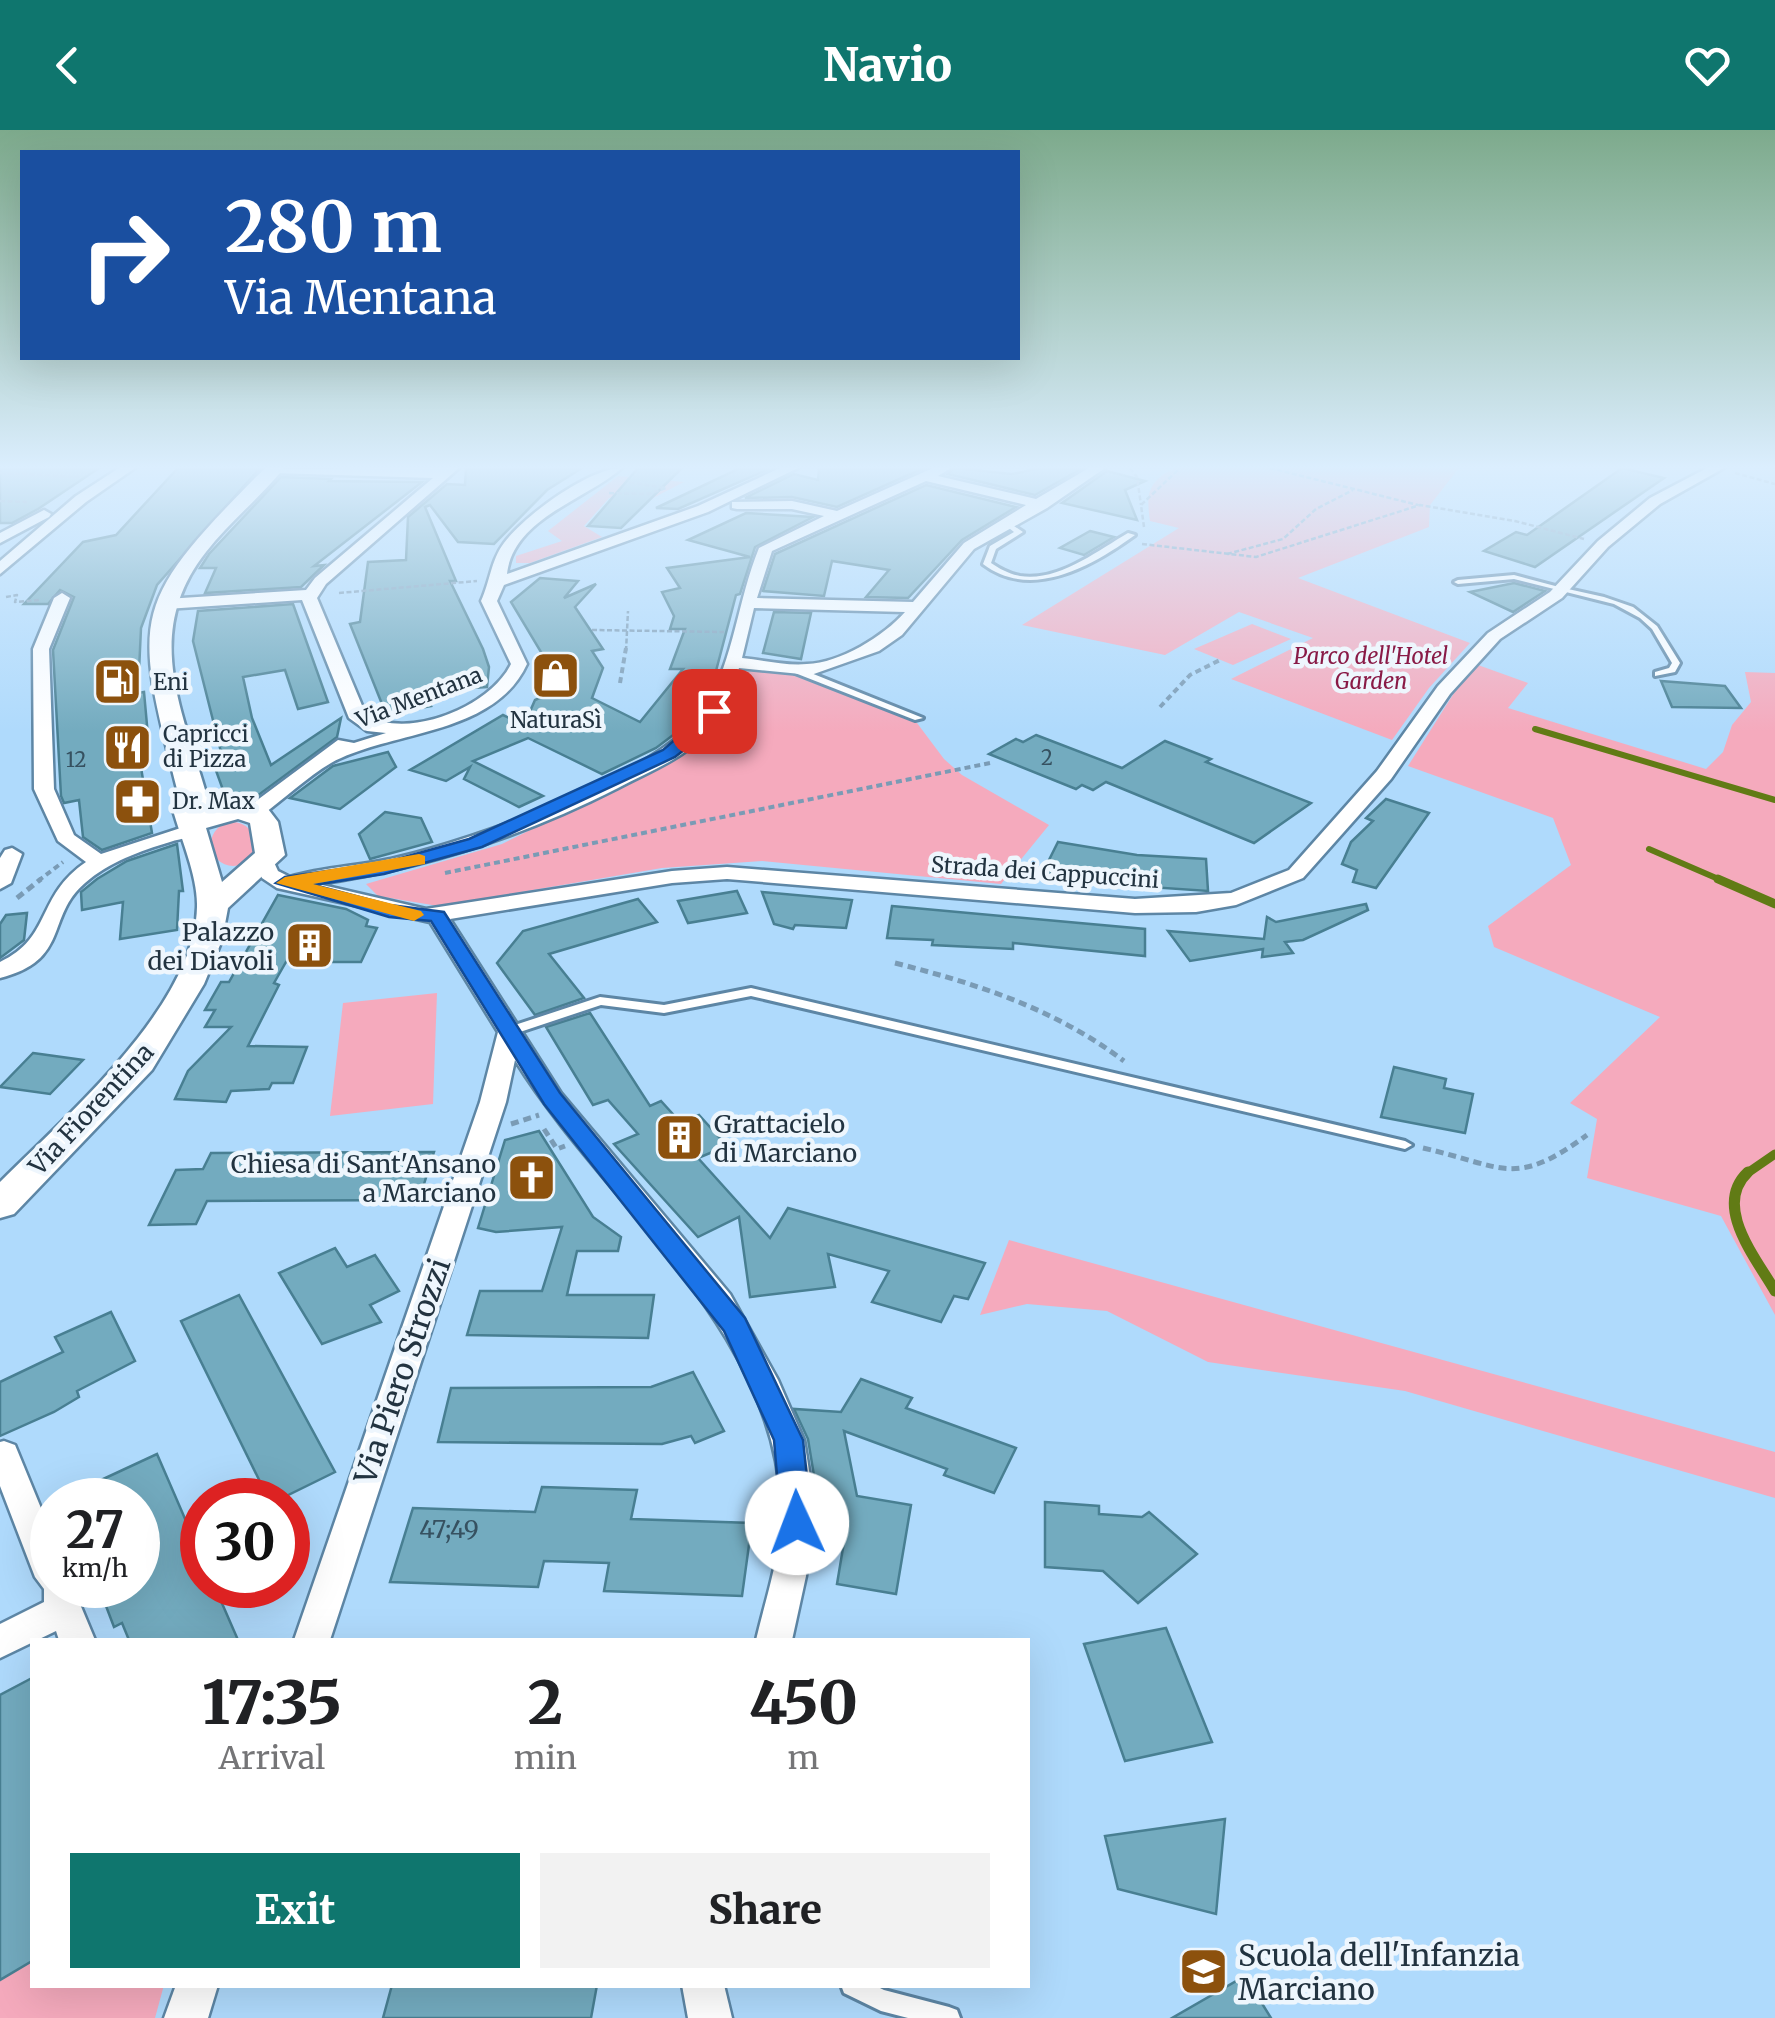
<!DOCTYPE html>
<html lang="en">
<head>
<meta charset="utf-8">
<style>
  :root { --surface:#fff; --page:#f2f2f2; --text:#202124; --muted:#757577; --accent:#0f766e }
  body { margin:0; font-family:Merriweather,serif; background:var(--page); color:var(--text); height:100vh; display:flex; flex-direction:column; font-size:38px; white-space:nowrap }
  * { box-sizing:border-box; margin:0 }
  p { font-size:32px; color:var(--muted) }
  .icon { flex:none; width:55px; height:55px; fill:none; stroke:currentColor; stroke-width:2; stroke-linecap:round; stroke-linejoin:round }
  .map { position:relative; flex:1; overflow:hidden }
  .side { position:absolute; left:30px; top:1508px; width:1000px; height:350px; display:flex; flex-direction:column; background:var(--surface); border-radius:0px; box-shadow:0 10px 40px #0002 }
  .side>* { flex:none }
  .banner { position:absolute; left:20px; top:20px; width:1000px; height:210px; border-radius:0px; box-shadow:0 10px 40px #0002; background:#1a4fa0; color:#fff; overflow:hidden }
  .speed { position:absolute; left:30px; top:1348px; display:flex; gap:20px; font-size:50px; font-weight:700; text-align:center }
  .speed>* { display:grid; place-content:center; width:130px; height:130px; border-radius:50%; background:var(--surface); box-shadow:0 10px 40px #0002; line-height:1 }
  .speed small { font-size:25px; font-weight:400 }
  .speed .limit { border:15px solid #d22; background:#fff; color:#111 }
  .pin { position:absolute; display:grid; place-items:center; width:85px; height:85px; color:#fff; margin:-42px; border-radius:20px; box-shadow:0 5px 15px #0006 }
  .me { position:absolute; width:110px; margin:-55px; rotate:358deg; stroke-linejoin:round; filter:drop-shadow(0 0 8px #0008) }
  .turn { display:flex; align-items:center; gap:35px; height:210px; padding:0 40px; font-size:45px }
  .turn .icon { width:130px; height:130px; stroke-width:2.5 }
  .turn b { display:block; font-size:70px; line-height:85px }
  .eta { display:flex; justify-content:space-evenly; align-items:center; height:170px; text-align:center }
  .eta b { font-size:60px; font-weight:800; line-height:70px }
  .action { display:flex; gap:20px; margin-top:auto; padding:20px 40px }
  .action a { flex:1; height:115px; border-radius:0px; background:var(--accent); color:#fff; font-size:40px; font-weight:800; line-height:115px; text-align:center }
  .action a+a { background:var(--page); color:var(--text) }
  header { display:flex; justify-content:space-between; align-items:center; height:130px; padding:0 40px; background:var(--accent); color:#fff; font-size:45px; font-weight:800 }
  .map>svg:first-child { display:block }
</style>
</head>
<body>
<header><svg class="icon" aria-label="back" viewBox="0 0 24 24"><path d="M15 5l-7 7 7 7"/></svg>Navio<svg class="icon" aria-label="heart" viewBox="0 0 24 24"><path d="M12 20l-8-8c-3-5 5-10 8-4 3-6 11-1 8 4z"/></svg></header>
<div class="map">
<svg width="1775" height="1888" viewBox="0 0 1775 1888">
  <rect width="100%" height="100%" fill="#afdafc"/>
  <g fill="#f5aabd">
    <path d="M1174,338h285l-29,37 -1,22 -131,51 172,65 -41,45 -37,52 -161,-61 82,-41 -74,-26 -74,43 -143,-30 157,-97 -29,-7c-4,-28 -2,-39 24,-53z"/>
    <polygon points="618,346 684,352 651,369 609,368 584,396 602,407 530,433 516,433 516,426 562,411 548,401"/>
    <polygon points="1252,494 1291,509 1233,535 1194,519"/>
    <polygon points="1478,535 1528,553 1508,578 1706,639 1723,622 1732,595 1751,572 1745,542 1775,543 1775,1185 1721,1086 1587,1048 1597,989 1570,973 1660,887 1494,817 1488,796 1571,735 1553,688 1408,636 1454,563"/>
    <polygon points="746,541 790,544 917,593 944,629 962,645 1049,695 1001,754 762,731 662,738 438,776 378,766 366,754 502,714 684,624 720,595"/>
    <circle cx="233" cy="714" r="22"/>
    <polygon points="437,863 433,974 330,986 343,873"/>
    <polygon points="1009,1110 1775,1322 1775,1368 1405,1261 1208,1232 1107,1181 1027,1174 980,1185"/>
    <polygon points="32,1831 32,1855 164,1855 155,1888 0,1888 0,1850"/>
  </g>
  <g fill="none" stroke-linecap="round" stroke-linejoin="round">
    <g stroke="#617b15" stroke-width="6">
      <polyline points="1535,599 1775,670"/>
      <polyline points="1649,719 1723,751"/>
    </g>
    <g stroke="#617b15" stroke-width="9">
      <polyline points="1718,749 1775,774"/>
      <polyline points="1746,1044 1775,1024"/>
    </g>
    <path stroke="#617b15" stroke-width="11" d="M1748,1042c-36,34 8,86 27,119"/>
  </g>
  <g fill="#73abbf" stroke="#487f92" stroke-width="2.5">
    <polygon points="0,338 99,338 38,379 12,393 0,393"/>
    <polygon points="178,338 260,338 157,455 141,498 138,563 144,562 148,606 136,608 152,703 102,720 83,707 79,670 64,673 61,666 53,520 74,467 60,460 48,474 24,474 83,412 116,405"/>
    <polygon points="466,338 582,338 547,360 494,414 458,412 430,375 425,377 456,451 450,451 483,519 489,537 487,557 423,561 431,576 386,584 350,494 360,492 368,432 406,430 408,387 447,354 465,355"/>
    <polygon points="638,338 682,338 621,398 588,396"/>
    <polygon points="740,338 769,339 678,379 656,378"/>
    <polygon points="819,338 924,338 837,377 792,367 745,368 794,344 818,350"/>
    <polygon points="955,338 1012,344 1041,338 1081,339 1035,365 948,344"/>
    <polygon points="1622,338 1664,348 1535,437 1484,421 1516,402 1527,405"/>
    <polygon points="1107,341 1145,351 1125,360 1137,390 1062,373"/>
    <polygon points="281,347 331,349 329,351 422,352 314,436 324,435 301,457 205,463 216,438 200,438 209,424"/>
    <polygon points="926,355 1016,377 962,410 908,468 866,467 889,440 832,431 824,466 763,461 775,424"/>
    <polygon points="746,383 813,387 755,417 740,464 736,465 712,556 681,599 656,618 602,644 528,608 473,631 543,666 519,677 464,649 470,637 446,651 410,640 503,585 524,595 535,570 557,560 540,561 550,537 511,472 540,448 578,451 564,468 596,454 575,477 603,519 592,521 603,538 592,568 640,592 683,539 670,539 685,499 670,499 674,486 662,462 680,458 667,438 750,427 688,410"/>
    <polygon points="1090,401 1114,407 1084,425 1060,418"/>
    <polygon points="1514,453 1545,461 1513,482 1470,462"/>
    <polygon points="293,474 328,572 298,579 285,540 243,547 252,588 271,635 341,588 337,607 253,669 227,671 210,624 221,622 193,511 198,481"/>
    <polygon points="774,482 811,483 801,529 763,523"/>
    <polygon points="1661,551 1725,556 1741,578 1672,577"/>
    <polygon points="1036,605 1122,638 1165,611 1211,629 1206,632 1311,673 1254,713 1106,652 1093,660 1082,655 1076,659 989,624 1016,609 1023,612"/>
    <polygon points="388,622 396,637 340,679 290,668 333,636"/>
    <polygon points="1386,669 1429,683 1376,758 1353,752 1357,740 1342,734 1351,712 1373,691 1366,688"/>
    <polygon points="385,682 421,688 432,712 370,729 359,704"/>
    <polygon points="1058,712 1137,725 1206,729 1208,761 1120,755 1043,742"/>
    <polygon points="177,714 183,761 179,761 177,800 120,809 123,772 82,780 81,762 97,749 127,731"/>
    <polygon points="737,761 747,783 688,793 678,771"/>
    <polygon points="762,762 852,770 846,798 795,795 793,799 774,794"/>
    <polygon points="278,765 346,779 368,790 366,796 377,798 361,832 286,832 274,853 279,855 248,916 307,917 293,953 272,953 269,959 231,961 226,972 175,969 188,941 231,897 205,897 215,880 205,880 221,852 229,852"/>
    <polygon points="638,769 657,792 549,824 584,868 535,885 497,833 523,801"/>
    <polygon points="1366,774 1368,780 1303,810 1285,812 1293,823 1262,827 1263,819 1190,831 1168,801 1264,809 1267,787 1276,792"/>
    <polygon points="892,776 1145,799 1145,826 1013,813 1013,819 932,815 933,810 887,808"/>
    <polygon points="27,783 24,810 0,828 0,794 6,785"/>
    <polygon points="590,883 650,976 661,971 681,993 699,985 727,1016 698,1028 770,1108 788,1078 985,1133 968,1169 954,1166 941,1192 872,1172 889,1141 828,1124 835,1157 750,1167 739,1087 698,1107 614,1014 638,1004 608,970 593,975 546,897"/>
    <polygon points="33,923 83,930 50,964 0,957"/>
    <polygon points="1394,937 1446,949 1444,958 1473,964 1465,1003 1381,987"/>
    <polygon points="539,1001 593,1087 621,1107 618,1121 577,1121 567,1165 654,1165 648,1208 467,1205 480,1161 542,1161 562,1097 496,1102 478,1098 505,1010"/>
    <polygon points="434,1022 419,1070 207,1071 196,1094 149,1095 176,1040 203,1039 211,1023"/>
    <polygon points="335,1118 347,1137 375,1125 399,1161 370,1175 381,1192 322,1214 279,1143"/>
    <polygon points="239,1165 335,1342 278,1370 269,1370 181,1191"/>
    <polygon points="111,1182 135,1231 77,1261 79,1267 54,1282 0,1306 0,1252 63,1222 55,1207"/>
    <polygon points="693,1242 724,1301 695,1313 691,1306 662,1314 438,1312 451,1258 651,1257"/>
    <polygon points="861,1249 912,1268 906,1278 1016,1318 994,1363 944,1345 947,1339 844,1301 857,1366 911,1375 896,1464 837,1454 845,1406 816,1401 819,1376 808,1309 794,1279 841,1282"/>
    <polygon points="157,1324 202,1428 202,1455 214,1455 238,1510 129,1510 122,1493 114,1497 98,1455 138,1455 138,1370 58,1370"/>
    <polygon points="542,1357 637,1360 631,1389 752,1393 742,1466 604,1461 609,1433 544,1431 538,1457 390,1452 413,1378 535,1382"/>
    <polygon points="1045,1372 1099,1376 1099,1384 1142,1387 1149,1382 1197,1424 1138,1473 1103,1441 1045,1437"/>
    <polygon points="1166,1498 1212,1612 1125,1631 1084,1514"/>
    <polygon points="32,1548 32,1831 0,1850 0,1565"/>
    <polygon points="1225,1689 1216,1784 1118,1759 1105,1706"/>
    <polygon points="1245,1846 1271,1888 1172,1888"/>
    <polygon points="392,1855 597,1855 591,1888 383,1888"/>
  </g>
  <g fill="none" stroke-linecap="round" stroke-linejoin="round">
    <defs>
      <g id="lane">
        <path d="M1008,392l15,10 -27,17 -5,14c9,6 18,11 29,13 38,6 77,-25 108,-43l7,2c-43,31 -103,66 -152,29l7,-18 24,-14 -10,-8z"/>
        <polygon points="1514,445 1559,457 1604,467 1633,477 1657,496 1680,533 1675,542 1655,546 1655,542 1669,538 1672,533 1652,499 1640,488 1614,474 1514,449 1458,454 1454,452 1458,450"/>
        <polygon points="795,539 801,539 923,588 915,590 795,543"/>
        <polygon points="751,858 1405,1011 1412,1015 1405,1019 751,866 664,883 601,875 514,904 506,904 504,901 506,898 600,867 664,875"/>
        <polygon points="841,1855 874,1855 884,1860 949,1877 957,1880 960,1888 908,1888 881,1881 844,1863"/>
      </g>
      <g id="street">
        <polygon points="119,338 135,338 86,372 0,444 0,431 76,366"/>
        <path d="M374,338h85l-133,116 -9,14 49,117c42,25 124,-8 145,-51l-30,-63c9,-19 10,-41 23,-58 20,-27 85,-75 118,-75 -36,32 -109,50 -115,106l191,-68 82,-38h18l-90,44 -204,73 -7,16 30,63c-33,72 -135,66 -196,99 -24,14 -47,36 -69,52h-14v-8l90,-67 16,3 32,-10 -19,-2 -18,-13 -47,-118 -136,9 -8,-5 8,-5 140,-9 9,-12 118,-100 -158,-5 -7,-4z"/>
        <path d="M933,338h18l-13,8 98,23 53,-31h16l-58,40 -73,41 -72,86 -23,16 -68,24 -72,-7c-10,31 -26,63 -53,83 -20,15 -46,25 -68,37 -94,48 -195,81 -300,96l108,25 246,-38 55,-4 408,32 96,-6 58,-23 88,-99 61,-85 50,-53 62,-41 48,-51 52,-43 57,-30h17l-64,36 -52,43 -46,51 -62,41 -50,55 -59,85 -88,99 -67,27 -40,7 -61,1 -408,-34 -55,4 -222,36 111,174 169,201 48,86 26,60 11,67 -9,69 -14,64h-36c10,-43 27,-91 25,-135 -6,-177 -179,-304 -266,-445l-9,42 -176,538h-36l186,-538 18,-70 -68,-110 -153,-34 -15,-10 -7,-16 3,-4h14l6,13 12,6c33,-10 71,-11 105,-19 77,-18 269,-83 311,-152 28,-47 32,-107 53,-158l65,-32 -32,-7h-55l-5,-1v-6l60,-1 45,10zM926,351l100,24 -62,38 -51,59 -156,-4 15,-47zM754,478l151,4c-21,24 -65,51 -98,52 -21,2 -44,-4 -65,-6z"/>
        <polygon points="44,380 51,384 49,387 0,413 0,403"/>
        <path d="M62,463l8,5 -21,51 5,140 20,46 27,19 95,-31 10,6c-9,8 -24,9 -36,13 -30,9 -61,20 -85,41 -40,34 -14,77 -85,95v-16c53,-25 35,-65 86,-100l-28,-21 -24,-52 -1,-140 21,-51z"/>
        <polygon points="12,718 22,724 11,753 0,759 0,728 5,720"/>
        <polygon points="4,1311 15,1315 52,1405 52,1455 72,1455 95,1510 59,1510 56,1501 0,1528 0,1494 44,1472 44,1459 35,1447 0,1356 0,1312"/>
        <polygon points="176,1855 218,1855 208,1888 164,1888"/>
        <polygon points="682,1855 724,1855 732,1888 688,1888"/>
      </g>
      <path id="secondary" d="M265,338h19c-24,30 -55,54 -78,84 -63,80 -25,155 0,241l20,12h39l13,17 7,33 -57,53 -6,32 -18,44 -52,86 -138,144 -14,4v-36c66,-66 195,-176 197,-275 1,-30 -16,-68 -24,-97l6,-13c-47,-184 -51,-191 86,-329zM238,689l12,4 5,30 -33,29 -16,-54z"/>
    </defs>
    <use href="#lane" stroke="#5d86a5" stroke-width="6"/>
    <use href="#street" stroke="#5d86a5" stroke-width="5"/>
    <use href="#secondary" stroke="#5d86a5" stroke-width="5"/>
    <g stroke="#7a9bb5" stroke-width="2.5" stroke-dasharray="5 2.5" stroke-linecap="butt">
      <polyline points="1130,338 1137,347 1141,375"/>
      <polyline points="1270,338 1418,375"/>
      <polyline points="0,343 79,347"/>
      <polyline points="1735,343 1775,354"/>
      <polyline points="609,363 648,364 666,358 627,352"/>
      <polyline points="0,371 27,372"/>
      <polyline points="1144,397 1141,375 1180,338"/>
      <polyline points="1142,414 1256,427 1420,375 1515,391 1584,409"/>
      <polyline points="1227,424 1283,409 1316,379 1353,360"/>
      <polyline points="339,463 477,451"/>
      <polyline points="6,467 17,465 15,472 39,470"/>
      <polyline points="592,500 724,502"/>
      <polyline points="626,521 628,481"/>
    </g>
    <g stroke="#7a9bb5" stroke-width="4" stroke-dasharray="6 4" stroke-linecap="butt">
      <polyline points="620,553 626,518"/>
      <polyline points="1160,577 1190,545 1220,530"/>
      <polyline points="445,743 990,633"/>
      <polyline points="38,751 63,732"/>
    </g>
    <g stroke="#7a9bb5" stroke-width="5" stroke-dasharray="8 5" stroke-linecap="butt">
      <polyline points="17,768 41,749"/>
      <path d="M895,833c83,21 160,46 229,98"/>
      <polyline points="511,994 539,985"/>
      <polyline points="544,999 557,1019 565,1016"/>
      <path d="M1423,1018c80,18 91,41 164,-13"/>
    </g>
    <use href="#lane" fill="#fff" fill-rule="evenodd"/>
    <use href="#street" fill="#fff" fill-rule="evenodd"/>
    <use href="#secondary" fill="#fff" fill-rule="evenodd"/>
  </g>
  <linearGradient id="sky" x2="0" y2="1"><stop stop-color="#7daa8c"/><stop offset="0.56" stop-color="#dbeefe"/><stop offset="1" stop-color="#dbeefe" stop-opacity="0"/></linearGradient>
  <rect width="1775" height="602" fill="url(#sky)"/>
  <polygon fill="#1a73e8" stroke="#114b97" stroke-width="2.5" points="714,576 722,581 720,584 702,606 675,627 482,717 384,744 314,755 390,775 444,782 560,963 745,1188 803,1310 812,1393 808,1402 797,1406 786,1402 781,1393 774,1310 724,1201 544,974 431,791 389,787 276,753 285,747 383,733 469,709 663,620"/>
  <polygon fill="#f59e0b" points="419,724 425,726 425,734 313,754 421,781 424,785 414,791 276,753 285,747"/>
  <defs>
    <symbol id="shop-square" viewBox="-11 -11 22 22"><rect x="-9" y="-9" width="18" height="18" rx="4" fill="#8c510d" stroke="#eef6fd"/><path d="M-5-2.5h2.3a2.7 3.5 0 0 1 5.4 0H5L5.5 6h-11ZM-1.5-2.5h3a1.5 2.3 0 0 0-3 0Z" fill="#fff"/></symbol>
    <symbol id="fuel-square" viewBox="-11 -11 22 22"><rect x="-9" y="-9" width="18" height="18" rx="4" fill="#8c510d" stroke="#eef6fd"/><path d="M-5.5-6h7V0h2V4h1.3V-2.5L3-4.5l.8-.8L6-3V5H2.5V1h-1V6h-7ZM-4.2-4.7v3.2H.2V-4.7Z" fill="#fff"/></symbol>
    <symbol id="restaurant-square" viewBox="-11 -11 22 22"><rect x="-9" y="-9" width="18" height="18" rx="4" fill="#8c510d" stroke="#eef6fd"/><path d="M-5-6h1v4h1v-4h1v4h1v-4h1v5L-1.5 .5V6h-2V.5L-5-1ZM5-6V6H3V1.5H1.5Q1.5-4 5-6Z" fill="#fff"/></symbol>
    <symbol id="pharmacy-square" viewBox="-11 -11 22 22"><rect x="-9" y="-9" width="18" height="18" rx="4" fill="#8c510d" stroke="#eef6fd"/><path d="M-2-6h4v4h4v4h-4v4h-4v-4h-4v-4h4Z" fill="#fff"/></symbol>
    <symbol id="building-square" viewBox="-11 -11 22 22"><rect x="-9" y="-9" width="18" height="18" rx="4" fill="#8c510d" stroke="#eef6fd"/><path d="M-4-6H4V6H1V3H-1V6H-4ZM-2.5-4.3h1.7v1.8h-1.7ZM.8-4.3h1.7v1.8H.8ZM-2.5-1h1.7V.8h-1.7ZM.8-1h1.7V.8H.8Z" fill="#fff"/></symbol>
    <symbol id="church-square" viewBox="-11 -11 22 22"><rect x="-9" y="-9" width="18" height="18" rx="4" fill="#8c510d" stroke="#eef6fd"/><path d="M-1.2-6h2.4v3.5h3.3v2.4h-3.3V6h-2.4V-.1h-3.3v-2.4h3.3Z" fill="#fff"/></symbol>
    <symbol id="school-square" viewBox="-11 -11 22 22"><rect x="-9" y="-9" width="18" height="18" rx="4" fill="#8c510d" stroke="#eef6fd"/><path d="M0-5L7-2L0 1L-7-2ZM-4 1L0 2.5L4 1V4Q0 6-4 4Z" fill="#fff"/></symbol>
  </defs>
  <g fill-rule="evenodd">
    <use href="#shop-square" x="528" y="518" width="55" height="55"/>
    <use href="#fuel-square" x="90" y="524" width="55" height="55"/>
    <use href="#restaurant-square" x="100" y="590" width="55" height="55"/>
    <use href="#pharmacy-square" x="110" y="644" width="55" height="55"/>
    <use href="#building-square" x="282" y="788" width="55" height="55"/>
    <use href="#building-square" x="652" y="980" width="55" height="55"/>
    <use href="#church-square" x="504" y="1020" width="55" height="55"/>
    <use href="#school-square" x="1176" y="1814" width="55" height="55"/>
  </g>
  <g text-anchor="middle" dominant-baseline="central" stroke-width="9" stroke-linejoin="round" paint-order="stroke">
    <g font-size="20" fill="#365160">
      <text x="1047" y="627">2</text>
      <text x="76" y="629">12</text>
    </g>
    <g font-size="22" font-style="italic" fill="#891a46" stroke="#eef6fd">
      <text x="1371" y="526">Parco dell'Hotel<tspan x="1371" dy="25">Garden</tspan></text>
    </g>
    <g font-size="22" fill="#223340" stroke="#eef6fd" text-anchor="start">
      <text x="153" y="552">Eni</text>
      <text x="556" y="590" text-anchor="middle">NaturaSì</text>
      <text x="163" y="604">Capricci<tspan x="163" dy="25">di Pizza</tspan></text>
      <text x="172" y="671">Dr. Max</text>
    </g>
    <g font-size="22" fill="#223340" stroke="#eef6fd">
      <text transform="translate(419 567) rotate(-21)">Via Mentana</text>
      <text transform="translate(1045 742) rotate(4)">Strada dei Cappuccini</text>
    </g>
    <g font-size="25" fill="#223340" stroke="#eef6fd" text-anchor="end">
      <text x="274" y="802">Palazzo<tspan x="274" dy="29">dei Diavoli</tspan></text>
      <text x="714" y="994" text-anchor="start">Grattacielo<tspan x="714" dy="29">di Marciano</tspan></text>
      <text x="496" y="1034">Chiesa di Sant'Ansano<tspan x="496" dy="29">a Marciano</tspan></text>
    </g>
    <g font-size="25" fill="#223340" stroke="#eef6fd">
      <text transform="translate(91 979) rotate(-47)">Via Fiorentina</text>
    </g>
    <g font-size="25" fill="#365160">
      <text x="449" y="1399">47;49</text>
    </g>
    <g font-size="30" fill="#223340" stroke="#eef6fd">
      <text transform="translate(402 1241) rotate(-71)">Via Piero Strozzi</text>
    </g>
    <g font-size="30" fill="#223340" stroke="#eef6fd" text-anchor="start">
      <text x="1238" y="1825">Scuola dell'Infanzia<tspan x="1238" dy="34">Marciano</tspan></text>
    </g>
  </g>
</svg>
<div class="speed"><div>27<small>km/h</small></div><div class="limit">30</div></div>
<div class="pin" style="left:714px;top:581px;background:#d93025"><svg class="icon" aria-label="arrive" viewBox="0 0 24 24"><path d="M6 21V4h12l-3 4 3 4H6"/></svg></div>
<svg class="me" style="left:797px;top:1393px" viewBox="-20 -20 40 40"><circle r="19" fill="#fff"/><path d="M0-13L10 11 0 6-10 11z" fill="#1a73e8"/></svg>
<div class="banner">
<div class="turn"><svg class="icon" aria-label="right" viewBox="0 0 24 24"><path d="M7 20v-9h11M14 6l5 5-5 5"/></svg><div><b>280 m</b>Via Mentana</div></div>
</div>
<section class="side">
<div class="eta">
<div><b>17:35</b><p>Arrival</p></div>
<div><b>2</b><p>min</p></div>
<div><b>450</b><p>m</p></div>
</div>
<div class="action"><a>Exit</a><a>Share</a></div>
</section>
</div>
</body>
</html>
